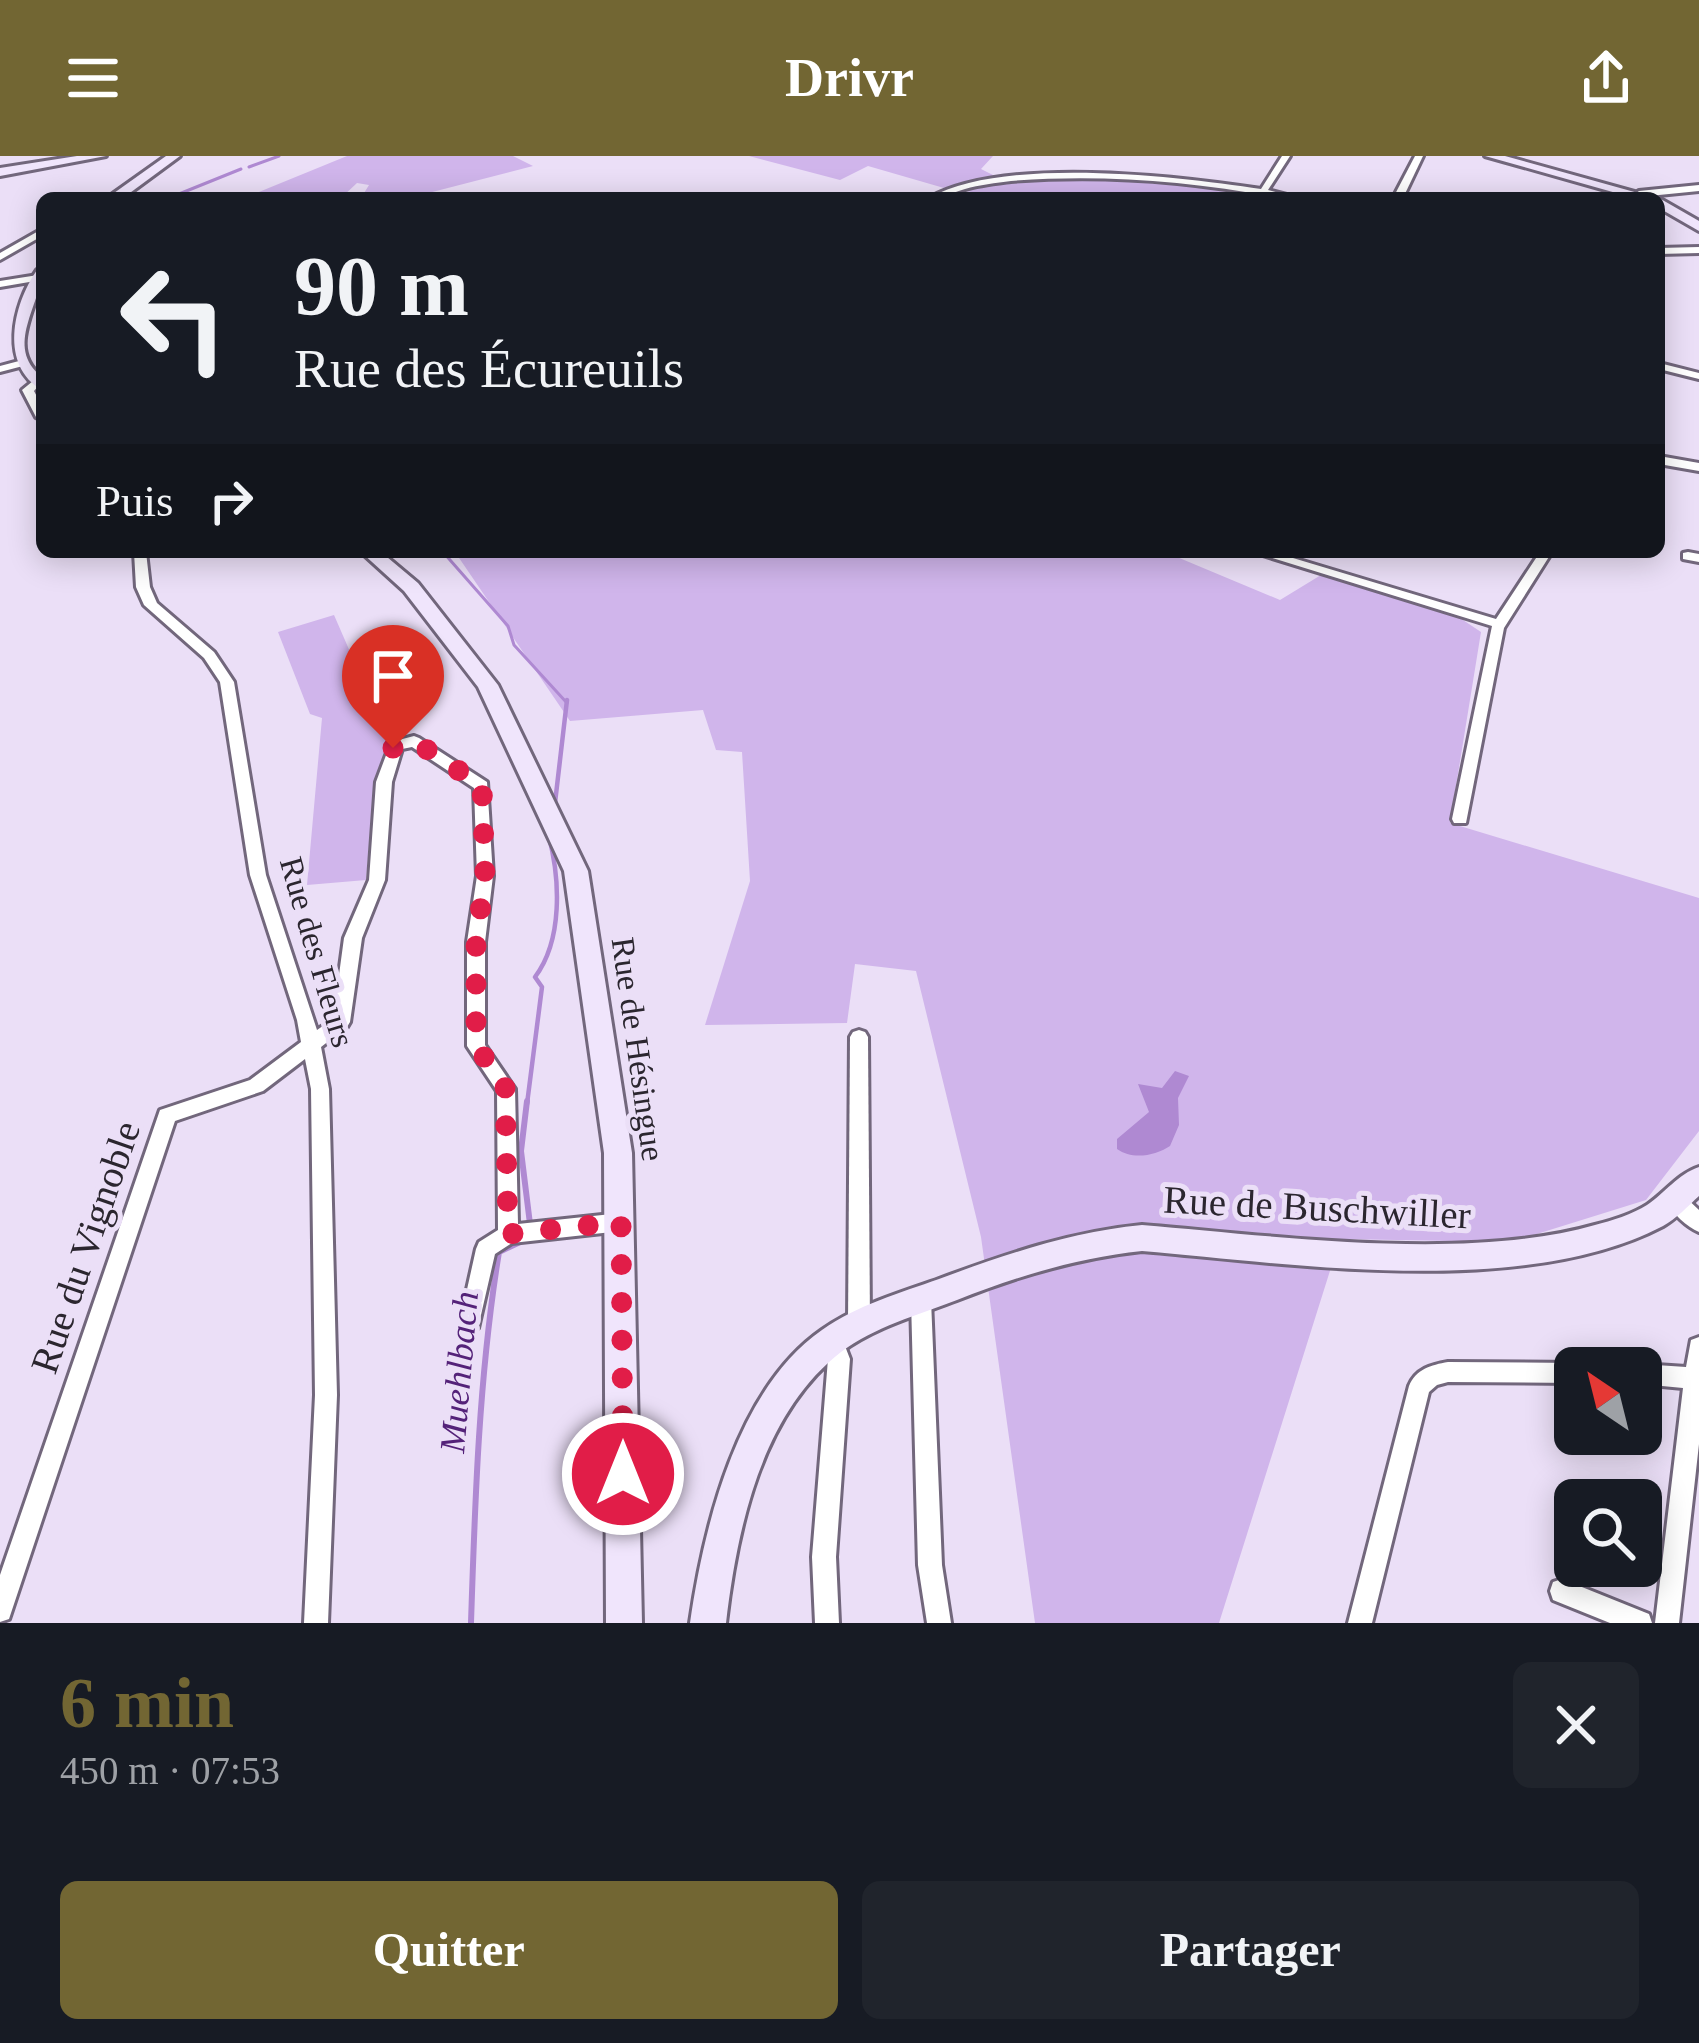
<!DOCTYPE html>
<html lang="fr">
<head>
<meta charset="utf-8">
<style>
  :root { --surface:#171b24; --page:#20242c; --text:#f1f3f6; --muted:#9ea1a6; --accent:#726633 }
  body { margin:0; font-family:Georgia,serif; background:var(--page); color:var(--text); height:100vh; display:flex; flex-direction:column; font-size:45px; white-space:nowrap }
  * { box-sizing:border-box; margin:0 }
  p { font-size:39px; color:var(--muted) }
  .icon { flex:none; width:66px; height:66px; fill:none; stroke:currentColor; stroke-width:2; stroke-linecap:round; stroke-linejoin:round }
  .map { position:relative; height:1467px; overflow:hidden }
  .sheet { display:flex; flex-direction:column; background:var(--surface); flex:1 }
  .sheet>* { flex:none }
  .banner { position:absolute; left:36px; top:36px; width:1629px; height:366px; border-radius:18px; box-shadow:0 6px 30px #0003; background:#171b24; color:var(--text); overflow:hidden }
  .needle { width:78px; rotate:325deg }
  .fabs { position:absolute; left:1554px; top:1191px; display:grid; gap:24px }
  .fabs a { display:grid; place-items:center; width:108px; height:108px; border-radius:18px; background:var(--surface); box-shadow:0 6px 30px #0003; font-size:60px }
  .pin { position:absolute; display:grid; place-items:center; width:102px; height:102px; color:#fff; margin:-123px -51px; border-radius:50% 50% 50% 0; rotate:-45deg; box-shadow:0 0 12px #0007 }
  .pin .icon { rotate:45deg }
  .me { position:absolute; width:132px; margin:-66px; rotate:0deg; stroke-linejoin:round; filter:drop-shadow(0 0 9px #0008) }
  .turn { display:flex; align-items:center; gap:42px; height:252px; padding:0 60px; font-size:54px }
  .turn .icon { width:156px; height:156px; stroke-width:2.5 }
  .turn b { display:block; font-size:84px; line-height:102px }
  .then { display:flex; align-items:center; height:114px; padding:0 60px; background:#0003; gap:24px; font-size:45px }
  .round { display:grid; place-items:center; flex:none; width:126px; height:126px; border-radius:18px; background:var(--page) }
  .overview { display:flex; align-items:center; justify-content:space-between; height:204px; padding:0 60px }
  h1 { font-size:72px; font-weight:800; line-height:90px; color:var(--accent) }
  .action { display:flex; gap:24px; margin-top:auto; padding:24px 60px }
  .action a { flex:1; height:138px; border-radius:18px; background:var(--accent); color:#fff; font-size:48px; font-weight:800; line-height:138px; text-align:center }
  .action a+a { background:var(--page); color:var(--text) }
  header { display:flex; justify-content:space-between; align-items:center; height:156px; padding:0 60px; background:var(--accent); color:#fff; font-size:54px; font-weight:800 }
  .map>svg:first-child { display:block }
</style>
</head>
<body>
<header><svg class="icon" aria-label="menu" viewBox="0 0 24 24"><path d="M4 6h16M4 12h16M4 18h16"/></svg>Drivr<svg class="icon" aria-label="share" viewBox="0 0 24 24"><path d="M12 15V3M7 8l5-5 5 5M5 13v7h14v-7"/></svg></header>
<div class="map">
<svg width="1699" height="1467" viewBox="0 0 1699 1467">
  <rect width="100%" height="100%" fill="#ebdff7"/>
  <g fill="#d0b5eb">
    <polygon points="347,0 513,0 533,10 409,42 361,42 369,29 357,27 341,42 244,42"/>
    <polygon points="749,0 993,0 981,13 995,20 944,32 868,10 840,24"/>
    <polygon points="1034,18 1096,18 1228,35 1226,42 998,42 957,33"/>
    <polygon points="455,396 1165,396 1280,444 1321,419 1460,462 1481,476 1450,667 1699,742 1699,975 1646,1044 1511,1086 1340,1083 1219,1467 1035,1467 981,1081 916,815 855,808 847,867 705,869 750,725 742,596 716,594 703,554 570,565"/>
    <polygon points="334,459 388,583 374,635 366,724 307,729 322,562 310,558 278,476"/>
  </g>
  <path fill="#af89d2" d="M1175,915l14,5 -11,22 1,27 -9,21c-15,10 -38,14 -53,3v-10l32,-27 -11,-28 24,4z"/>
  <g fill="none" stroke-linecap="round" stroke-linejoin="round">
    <g stroke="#af89d2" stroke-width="3">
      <polyline points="249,11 279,0"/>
      <polyline points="169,42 241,13"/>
      <polyline points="443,396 508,470 514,489 567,547"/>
    </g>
    <g stroke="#af89d2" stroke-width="4.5">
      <polyline points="555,647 567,544"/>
      <path d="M527,948l15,-117 -7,-10c28,-37 25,-98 14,-140"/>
    </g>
    <g stroke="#af89d2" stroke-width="6">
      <polyline points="527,945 521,995 530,1068"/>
      <path d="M471,1467c4,-124 8,-248 28,-371l21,-10"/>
    </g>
    <defs>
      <g id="street">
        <path d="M1282,0h8l-22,34 30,8h-19c-87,-17 -180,-24 -268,-17 -15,2 -32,4 -46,8 -13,4 -22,9 -36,9 75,-42 247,-22 332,-9z"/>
        <polygon points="1415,0 1423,0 1403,42 1393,42"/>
        <polygon points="1699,29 1699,35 1639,41 1635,38 1639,35"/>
        <polygon points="42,73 42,80 0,104 0,97"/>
        <polygon points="1699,91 1699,97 1659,98 1659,92"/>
        <polygon points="38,119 41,120 41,124 0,131 0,125"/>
        <polygon points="19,205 24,208 23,210 0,216 0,210"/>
        <polygon points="1659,207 1699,217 1699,223 1659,213"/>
        <polygon points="33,225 42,226 34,235 42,250 42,264 36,261 22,234"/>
        <polygon points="1659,300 1699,307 1699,315 1659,308"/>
        <polygon points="134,396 146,396 150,431 157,447 214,496 234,526 266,719 317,874 333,863 344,782 369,724 376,626 391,586 414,580 419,582 487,626 493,720 485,786 485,889 515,933 518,1068 621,1057 628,1060 631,1066 628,1072 621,1075 512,1087 495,1098 478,1172 471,1175 464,1172 460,1165 476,1093 479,1086 498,1074 497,935 467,890 467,786 477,720 474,632 412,591 402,593 392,626 385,724 362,782 350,866 347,871 321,891 329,933 337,1239 328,1467 304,1467 315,1239 311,933 305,903 263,935 175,965 9,1463 0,1466 0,1419 160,954 250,924 301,886 297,864 250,719 220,526 204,502 144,449 136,431"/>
        <polygon points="1253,396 1273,396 1496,463 1540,396 1552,396 1504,472 1466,667 1454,667 1452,663 1492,470"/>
        <polygon points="1688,396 1699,398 1699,406 1683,403 1683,397"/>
        <polygon points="859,874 865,876 868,881 870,1169 866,1176 859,1179 852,1176 848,1169 850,881 853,876"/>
        <path d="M1676,1036l7,3 16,15v22c-12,-5 -27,-19 -33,-31l3,-6z"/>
        <polygon points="921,1134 928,1137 931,1144 942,1409 951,1467 927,1467 918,1409 911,1144 914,1137"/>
        <polygon points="832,1174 840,1177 850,1203 836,1401 839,1467 815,1467 812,1401 828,1203 821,1184 824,1177"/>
        <polygon points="1699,1181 1699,1288 1679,1467 1655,1467 1683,1232 1641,1228 1641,1212 1633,1212 1641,1208 1686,1211 1691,1184"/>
        <path d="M1448,1206l127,1 9,5h-9v15l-127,-1 -11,3 -8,7 -57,231h-24l61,-237c7,-17 22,-21 39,-24z"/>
        <polygon points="1562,1423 1649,1458 1652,1467 1610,1467 1553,1444 1550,1435 1553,1426"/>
      </g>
      <g id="secondary">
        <polygon points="77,0 106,0 0,20 0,12"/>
        <polygon points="166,0 180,0 123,42 107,42"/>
        <polygon points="1485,0 1505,0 1656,42 1634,42"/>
        <polygon points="1659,42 1699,65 1699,75 1659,52"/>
        <path d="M42,113c0,36 -39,77 0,108v13c-42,-24 -30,-84 -5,-120z"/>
        <polygon points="361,396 381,396 418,427 498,529 588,715 632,997 642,1467 606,1467 604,997 564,715 478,531 404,435"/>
        <path d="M1699,1011v29c-11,10 -23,23 -36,30 -140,73 -368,38 -521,25 -64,7 -125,25 -185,49 -39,15 -83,27 -116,52 -80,62 -104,177 -115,271h-36c14,-97 47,-234 132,-293 35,-25 78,-37 117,-51 67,-25 132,-47 203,-54 135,11 323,37 453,0 16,-4 38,-11 52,-20 18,-12 31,-31 52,-38z"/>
      </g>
    </defs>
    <use href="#street" stroke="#72677c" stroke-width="6"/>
    <use href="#secondary" stroke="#72677c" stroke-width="6"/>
    <use href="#street" fill="#fff" fill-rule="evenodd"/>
    <use href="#secondary" fill="#f0e5fc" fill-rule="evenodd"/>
  </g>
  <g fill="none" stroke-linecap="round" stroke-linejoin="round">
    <polyline stroke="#e11d48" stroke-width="21" stroke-dasharray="0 37.8" points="393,592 414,585 482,630 485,720 476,786 476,890 505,929 508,1078 621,1066 623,1318"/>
  </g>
  <g text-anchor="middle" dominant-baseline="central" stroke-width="10" stroke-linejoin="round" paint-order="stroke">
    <g font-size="33" fill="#2b262f" stroke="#ebdff7">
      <text transform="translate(317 796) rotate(74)">Rue des Fleurs</text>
      <text transform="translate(638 893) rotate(82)">Rue de Hésingue</text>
    </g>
    <g font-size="36" font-style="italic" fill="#542279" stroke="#ebdff7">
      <text transform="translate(459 1216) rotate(-85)">Muehlbach</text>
    </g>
    <g font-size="39" fill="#2b262f" stroke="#ebdff7">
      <text transform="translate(1317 1051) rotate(3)">Rue de Buschwiller</text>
      <text transform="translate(85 1091) rotate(-71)">Rue du Vignoble</text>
    </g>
  </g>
</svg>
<div class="fabs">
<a><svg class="needle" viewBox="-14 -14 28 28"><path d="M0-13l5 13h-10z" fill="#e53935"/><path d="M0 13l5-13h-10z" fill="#9ea1a6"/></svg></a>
<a><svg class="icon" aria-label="search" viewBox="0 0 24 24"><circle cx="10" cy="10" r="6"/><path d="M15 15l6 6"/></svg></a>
</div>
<div class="pin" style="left:393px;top:592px;background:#d93025"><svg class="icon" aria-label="arrive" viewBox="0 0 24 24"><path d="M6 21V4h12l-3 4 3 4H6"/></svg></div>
<svg class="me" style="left:623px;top:1318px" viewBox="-20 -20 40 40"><circle r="17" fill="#e11d48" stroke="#fff" stroke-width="3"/><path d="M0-11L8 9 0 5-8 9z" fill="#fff"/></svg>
<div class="banner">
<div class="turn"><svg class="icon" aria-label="left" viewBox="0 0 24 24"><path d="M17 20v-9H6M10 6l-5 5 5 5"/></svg><div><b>90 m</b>Rue des Écureuils</div></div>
<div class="then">Puis<svg class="icon" aria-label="right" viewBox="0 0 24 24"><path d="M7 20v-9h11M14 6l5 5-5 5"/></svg></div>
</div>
</div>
<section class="sheet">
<div class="overview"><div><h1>6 min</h1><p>450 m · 07:53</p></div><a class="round"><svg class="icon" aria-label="close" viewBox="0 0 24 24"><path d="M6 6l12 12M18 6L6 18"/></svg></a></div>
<div class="action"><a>Quitter</a><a>Partager</a></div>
</section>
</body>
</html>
